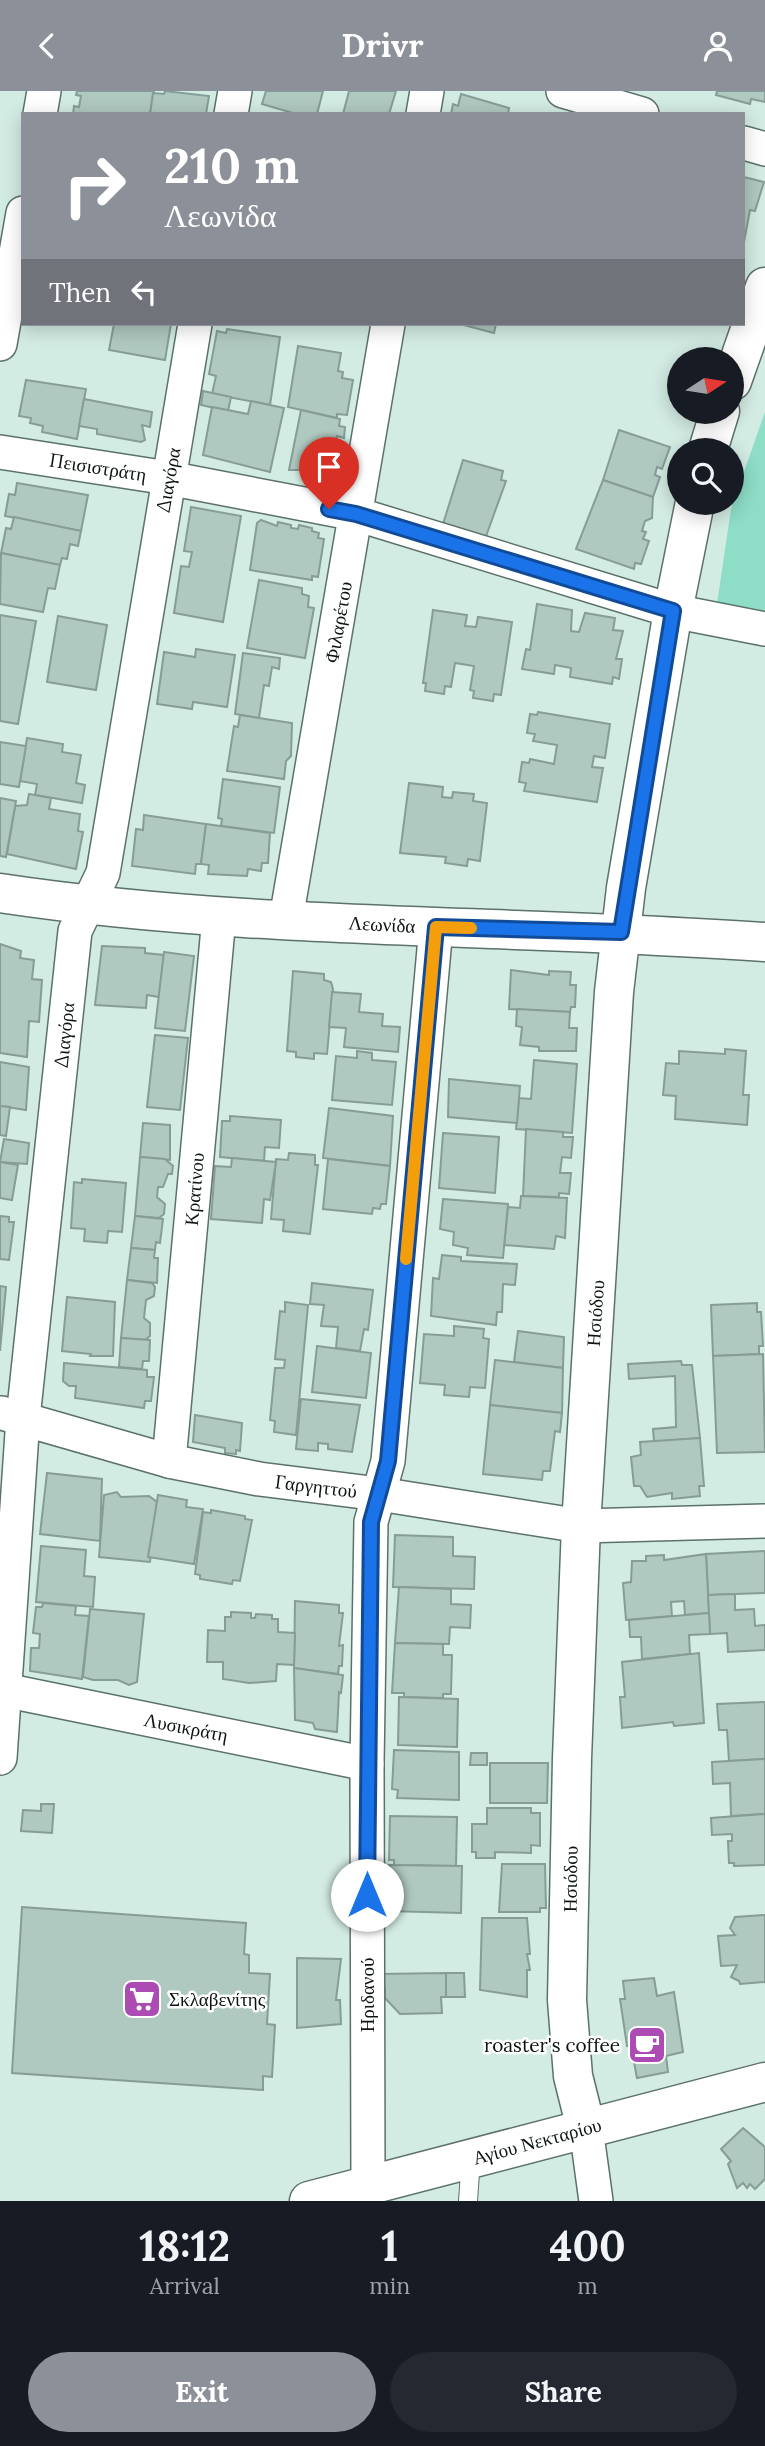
<!DOCTYPE html>
<html lang="en">
<head>
<meta charset="utf-8">
<style>
  :root { --surface:#171b24; --page:#242831; --text:#f1f3f6; --muted:#9ea1a6; --accent:#8c9099 }
  body { margin:0; font-family:Lora,serif; background:var(--page); color:var(--text); height:100vh; display:flex; flex-direction:column; font-size:26px; white-space:nowrap }
  * { box-sizing:border-box; margin:0 }
  p { font-size:23px; color:var(--muted) }
  .icon { flex:none; width:38px; height:38px; fill:none; stroke:currentColor; stroke-width:2; stroke-linecap:round; stroke-linejoin:round }
  .map { position:relative; height:2110px; overflow:hidden }
  .details { display:flex; flex-direction:column; background:var(--surface); flex:1 }
  .details>* { flex:none }
  .banner { position:absolute; left:21px; top:21px; width:724px; height:214px; border-radius:0px; box-shadow:0 4px 18px #0003; background:#8c9099; color:#fff; overflow:hidden }
  .needle { width:46px; rotate:78deg }
  .buttons { position:absolute; left:667px; top:256px; display:grid; gap:14px }
  .buttons a { display:grid; place-items:center; width:77px; height:77px; border-radius:50%; background:var(--surface); box-shadow:0 4px 18px #0003; font-size:35px }
  .pin { position:absolute; display:grid; place-items:center; width:60px; height:60px; color:#fff; margin:-72px -30px; border-radius:50% 50% 50% 0; rotate:-45deg; box-shadow:0 0 7px #0007 }
  .pin .icon { rotate:45deg }
  .me { position:absolute; width:77px; margin:-38px; rotate:0deg; stroke-linejoin:round; filter:drop-shadow(0 0 5px #0008) }
  .turn { display:flex; align-items:center; gap:24px; height:147px; padding:0 28px; font-size:32px }
  .turn .icon { width:91px; height:91px; stroke-width:2.5 }
  .turn b { display:block; font-size:49px; line-height:60px }
  .then { display:flex; align-items:center; height:66px; padding:0 28px; background:#0003; gap:14px; font-size:26px }
  .eta { display:flex; justify-content:space-evenly; align-items:center; height:119px; text-align:center }
  .eta b { font-size:42px; font-weight:700; line-height:49px }
  .cta { display:flex; gap:14px; margin-top:auto; padding:14px 28px }
  .cta a { flex:1; height:80px; border-radius:42px; background:var(--accent); color:#fff; font-size:28px; font-weight:700; line-height:80px; text-align:center }
  .cta a+a { background:var(--page); color:var(--text) }
  header { display:flex; justify-content:space-between; align-items:center; height:91px; padding:0 28px; background:var(--accent); color:#fff; font-size:32px; font-weight:700 }
  .map>svg:first-child { display:block }
</style>
</head>
<body>
<header><svg class="icon" aria-label="back" viewBox="0 0 24 24"><path d="M15 5l-7 7 7 7"/></svg>Drivr<svg class="icon" aria-label="person" viewBox="0 0 24 24"><circle cx="12" cy="8" r="4"/><path d="M4 21q1-7 8-7t8 7"/></svg></header>
<div class="map">
<svg width="765" height="2110" viewBox="0 0 765 2110">
  <rect width="100%" height="100%" fill="#d2ebe3"/>
  <polygon fill="#8dddc7" points="765,321 765,523 717,513 731,418"/>
  <g fill="#afc8c0" stroke="#859d96" stroke-width="2">
    <polygon points="77,0 154,0 150,23 73,23 74,15 79,16 81,5 76,4"/>
    <polygon points="165,0 209,5 206,23 150,23 153,2 164,3"/>
    <polygon points="266,0 323,0 317,23 296,23 262,13"/>
    <polygon points="349,0 396,0 389,23 343,23"/>
    <polygon points="717,0 765,0 765,11 751,8 750,13 716,4"/>
    <polygon points="461,3 509,17 508,23 451,23 453,13 458,15"/>
    <polygon points="744,86 764,91 755,120 750,119 744,151"/>
    <polygon points="114,233 171,233 165,269 109,259"/>
    <polygon points="460,233 496,233 494,242"/>
    <polygon points="227,238 280,246 270,314 212,303 216,285 209,283 217,240 226,242"/>
    <polygon points="298,255 341,262 338,280 343,281 342,287 353,289 347,324 337,323 337,327 288,316"/>
    <polygon points="26,289 86,298 77,348 42,341 43,335 30,332 31,327 19,325"/>
    <polygon points="203,300 231,306 228,320 201,314"/>
    <polygon points="84,308 152,321 150,336 142,334 145,349 141,351 97,343 97,338 79,335"/>
    <polygon points="251,310 284,317 270,381 203,364 212,316 248,323"/>
    <polygon points="301,319 340,328 339,335 345,336 344,347 337,345 336,349 341,351 340,361 344,361 339,383 329,382 329,390 310,388 312,379 289,379"/>
    <polygon points="619,339 670,356 662,378 657,376 655,384 660,386 653,406 603,389"/>
    <polygon points="463,369 503,380 501,389 506,390 485,448 443,433"/>
    <polygon points="603,389 653,406 652,427 645,430 642,440 646,441 643,448 649,450 641,473 635,472 634,478 576,458"/>
    <polygon points="17,392 88,404 81,440 5,425 9,403 15,404"/>
    <polygon points="191,416 241,425 223,531 174,522 181,475 189,476 192,461 184,460"/>
    <polygon points="14,426 81,440 78,455 70,453 67,468 62,467 60,474 1,462 6,437 11,438"/>
    <polygon points="261,429 277,435 278,431 291,434 291,437 298,438 299,434 312,437 312,440 319,442 318,447 324,448 318,486 312,485 312,489 250,479 257,432"/>
    <polygon points="1,462 60,474 55,498 48,497 43,521 0,513"/>
    <polygon points="259,489 302,497 302,503 309,505 308,516 314,517 305,567 247,557"/>
    <polygon points="537,513 572,519 571,540 579,541 585,522 615,527 613,539 623,540 616,568 622,568 619,588 613,586 612,593 570,586 571,577 555,574 554,583 522,578 526,558 530,559"/>
    <polygon points="433,519 467,524 465,535 476,536 478,526 512,531 501,604 494,603 493,610 473,607 474,600 470,599 474,575 455,572 451,596 445,595 444,603 425,600 426,592 423,592"/>
    <polygon points="0,524 36,530 18,633 0,630"/>
    <polygon points="58,525 107,534 96,599 47,591"/>
    <polygon points="196,558 235,564 227,616 193,611 192,618 157,613 164,561 195,566"/>
    <polygon points="243,562 280,567 279,578 272,576 269,595 264,594 259,627 235,623"/>
    <polygon points="538,621 610,633 605,667 594,665 592,676 603,677 597,711 524,700 526,692 519,691 522,671 529,672 530,668 554,673 557,654 533,650 535,643 527,642 530,623 537,624"/>
    <polygon points="240,624 292,632 291,665 286,670 284,688 227,680 234,635 238,636"/>
    <polygon points="27,647 63,653 62,661 81,664 76,692 85,694 82,712 35,704 37,693 20,690"/>
    <polygon points="0,651 26,655 19,696 0,693"/>
    <polygon points="223,688 280,696 274,742 221,735 222,728 218,727"/>
    <polygon points="409,692 443,696 442,706 452,707 453,701 474,703 473,710 487,712 480,770 468,768 467,775 445,772 446,766 400,762"/>
    <polygon points="29,703 51,707 49,718 80,723 78,740 83,741 76,778 7,763 15,715 27,714"/>
    <polygon points="0,707 16,710 6,766 0,765"/>
    <polygon points="144,724 206,733 201,773 196,773 195,783 132,775 136,738 143,739"/>
    <polygon points="206,733 270,742 268,772 262,772 261,780 248,778 247,785 208,783 209,774 201,773"/>
    <polygon points="0,853 21,860 20,867 34,869 32,888 42,889 39,931 29,930 27,966 0,962"/>
    <polygon points="102,855 145,857 145,862 164,864 159,906 147,904 146,917 95,914"/>
    <polygon points="164,861 194,865 185,940 155,937"/>
    <polygon points="511,879 549,884 549,880 571,881 570,894 576,894 575,916 571,916 570,921 509,918"/>
    <polygon points="293,880 324,883 324,889 331,891 333,898 327,963 314,962 314,968 296,966 296,961 287,960"/>
    <polygon points="332,901 361,903 359,921 383,923 382,935 400,936 398,961 344,956 346,937 329,936"/>
    <polygon points="517,918 570,921 569,937 577,937 576,960 539,960 539,956 520,954 522,936 516,935"/>
    <polygon points="155,944 188,947 180,1019 147,1016"/>
    <polygon points="725,958 746,960 743,1004 749,1004 747,1034 675,1028 676,1005 663,1004 666,972 679,973 679,960 725,963"/>
    <polygon points="357,960 372,962 372,969 396,971 392,1014 332,1009 336,965 357,967"/>
    <polygon points="534,969 577,973 572,1042 516,1038 519,1007 531,1008"/>
    <polygon points="0,971 29,976 26,1019 0,1015"/>
    <polygon points="449,988 520,995 517,1032 448,1026"/>
    <polygon points="0,1015 10,1016 6,1045 0,1044"/>
    <polygon points="329,1017 393,1025 390,1075 323,1067"/>
    <polygon points="230,1025 281,1029 279,1057 265,1056 264,1070 220,1066 222,1030 230,1030"/>
    <polygon points="143,1032 170,1034 170,1069 140,1066"/>
    <polygon points="526,1038 563,1041 563,1046 573,1046 571,1067 562,1066 560,1082 571,1082 569,1103 559,1102 559,1106 523,1105"/>
    <polygon points="443,1042 499,1046 495,1102 439,1097"/>
    <polygon points="4,1048 29,1052 27,1073 0,1071"/>
    <polygon points="289,1062 315,1064 315,1074 318,1074 310,1143 283,1140 284,1129 271,1128 276,1068 288,1069"/>
    <polygon points="140,1066 165,1068 173,1075 172,1083 168,1083 163,1096 158,1096 157,1106 165,1113 164,1123 159,1127 135,1125"/>
    <polygon points="232,1067 276,1071 270,1109 264,1108 262,1132 211,1128 215,1075 231,1076"/>
    <polygon points="328,1068 390,1075 386,1113 381,1113 380,1118 373,1117 372,1123 323,1118"/>
    <polygon points="0,1071 18,1074 12,1109 0,1107"/>
    <polygon points="82,1088 126,1092 122,1141 108,1140 107,1152 84,1150 85,1138 71,1137 74,1091 82,1092"/>
    <polygon points="521,1105 567,1107 565,1147 556,1145 554,1158 504,1154 508,1116 520,1117"/>
    <polygon points="443,1108 508,1113 503,1167 467,1164 468,1157 453,1154 454,1141 440,1138"/>
    <polygon points="0,1125 9,1126 9,1131 14,1131 9,1169 0,1168"/>
    <polygon points="135,1125 163,1128 160,1152 156,1151 155,1159 131,1157"/>
    <polygon points="131,1157 155,1159 154,1167 158,1167 157,1192 127,1189"/>
    <polygon points="442,1164 461,1166 461,1170 517,1173 515,1194 503,1193 502,1221 497,1221 496,1234 431,1225 433,1187 439,1188"/>
    <polygon points="127,1189 152,1192 155,1196 154,1205 146,1209 144,1227 150,1232 150,1245 145,1249 121,1247"/>
    <polygon points="312,1192 373,1199 368,1239 364,1238 360,1260 336,1257 338,1236 321,1235 324,1214 310,1213"/>
    <polygon points="0,1195 6,1196 0,1260"/>
    <polygon points="67,1206 115,1211 113,1265 90,1265 91,1263 62,1260"/>
    <polygon points="285,1211 308,1214 296,1344 274,1341 275,1330 270,1329 275,1277 284,1277 285,1269 275,1268 280,1220 285,1221"/>
    <polygon points="757,1212 757,1221 761,1221 763,1255 759,1255 759,1263 713,1265 711,1214"/>
    <polygon points="454,1235 484,1238 483,1247 489,1248 485,1297 470,1296 469,1306 444,1304 445,1294 420,1292 424,1243 454,1245"/>
    <polygon points="518,1240 564,1246 563,1277 514,1271"/>
    <polygon points="121,1247 150,1249 149,1270 143,1270 142,1278 119,1276"/>
    <polygon points="317,1255 371,1262 366,1307 312,1301"/>
    <polygon points="763,1263 765,1361 717,1362 713,1265"/>
    <polygon points="495,1269 563,1277 562,1322 490,1314"/>
    <polygon points="681,1270 682,1274 692,1274 700,1347 654,1351 653,1338 676,1336 675,1285 629,1288 628,1273"/>
    <polygon points="64,1272 147,1279 147,1286 154,1286 151,1310 145,1310 144,1317 75,1307 76,1295 69,1295 63,1290"/>
    <polygon points="301,1308 360,1314 352,1361 328,1358 328,1353 318,1352 318,1360 296,1358"/>
    <polygon points="490,1314 562,1322 560,1341 555,1340 550,1380 543,1380 542,1389 483,1383"/>
    <polygon points="195,1324 242,1332 240,1360 236,1359 236,1363 225,1362 225,1357 193,1351"/>
    <polygon points="700,1347 704,1395 699,1395 700,1405 672,1408 672,1402 647,1406 640,1395 634,1395 631,1366 641,1364 640,1351"/>
    <polygon points="47,1382 102,1388 100,1450 40,1443"/>
    <polygon points="117,1401 121,1406 149,1405 157,1411 150,1471 99,1466 104,1404"/>
    <polygon points="158,1404 187,1409 186,1416 203,1418 194,1473 148,1466"/>
    <polygon points="211,1419 245,1425 245,1428 252,1429 240,1490 233,1489 232,1493 200,1488 200,1484 195,1483 203,1421 211,1422"/>
    <polygon points="395,1444 453,1446 453,1465 475,1466 474,1498 393,1496"/>
    <polygon points="41,1455 86,1459 84,1485 95,1486 93,1516 36,1511"/>
    <polygon points="765,1460 765,1502 708,1504 706,1463"/>
    <polygon points="706,1463 709,1522 685,1524 684,1510 671,1511 672,1525 626,1529 623,1492 631,1491 632,1470 646,1470 646,1465 664,1464 664,1469"/>
    <polygon points="399,1496 451,1498 451,1513 471,1514 470,1537 450,1536 449,1553 395,1552"/>
    <polygon points="735,1503 735,1519 754,1518 755,1535 765,1534 765,1559 728,1561 727,1542 710,1543 708,1504"/>
    <polygon points="295,1510 339,1514 339,1522 343,1522 339,1555 343,1554 342,1575 339,1575 338,1583 294,1577"/>
    <polygon points="43,1512 76,1515 75,1524 89,1525 82,1588 30,1580 31,1557 39,1557 40,1543 33,1542 36,1516 42,1516"/>
    <polygon points="90,1518 144,1523 137,1591 129,1594 118,1589 93,1589 83,1586"/>
    <polygon points="231,1521 251,1522 251,1527 255,1527 256,1523 272,1524 272,1528 278,1528 278,1541 295,1542 294,1574 277,1573 276,1590 249,1592 223,1588 223,1571 207,1571 208,1539 225,1540 225,1526 231,1526"/>
    <polygon points="709,1522 710,1543 689,1544 690,1563 642,1568 641,1546 630,1546 629,1529"/>
    <polygon points="395,1552 443,1553 443,1564 452,1564 451,1603 443,1603 443,1607 404,1606 404,1602 392,1602"/>
    <polygon points="699,1562 704,1632 674,1635 673,1631 622,1637 620,1606 625,1606 622,1571"/>
    <polygon points="294,1577 343,1584 341,1602 339,1601 337,1641 315,1638 313,1632 295,1629"/>
    <polygon points="399,1606 458,1608 457,1656 398,1654"/>
    <polygon points="765,1611 765,1668 729,1670 727,1639 719,1639 717,1613"/>
    <polygon points="394,1659 459,1661 459,1709 397,1707 398,1699 392,1698"/>
    <polygon points="471,1662 487,1662 487,1674 470,1674"/>
    <polygon points="765,1668 765,1723 731,1725 730,1692 713,1693 712,1671"/>
    <polygon points="490,1672 548,1672 547,1712 490,1712"/>
    <polygon points="41,1713 54,1713 52,1742 21,1740 23,1719 41,1720"/>
    <polygon points="487,1717 531,1717 531,1722 540,1722 540,1755 531,1754 531,1762 495,1761 495,1767 476,1767 476,1761 472,1761 472,1733 487,1733"/>
    <polygon points="765,1723 765,1774 734,1775 734,1772 729,1772 728,1750 732,1750 732,1743 712,1744 711,1727"/>
    <polygon points="390,1725 457,1726 456,1775 394,1774 394,1769 389,1769"/>
    <polygon points="502,1773 545,1773 546,1817 540,1817 540,1821 499,1821"/>
    <polygon points="389,1774 462,1775 461,1822 388,1820"/>
    <polygon points="22,1816 246,1832 244,1863 249,1864 249,1882 270,1883 267,1933 275,1934 272,1986 263,1985 263,1999 12,1982"/>
    <polygon points="765,1824 765,1891 740,1893 739,1890 731,1886 737,1874 721,1875 718,1845 735,1844 730,1837 735,1826"/>
    <polygon points="482,1827 527,1827 530,1863 527,1863 530,1879 527,1879 527,1906 480,1899"/>
    <polygon points="297,1867 341,1868 336,1909 340,1909 341,1933 297,1937"/>
    <polygon points="446,1882 446,1906 441,1906 442,1922 400,1923 385,1907 385,1898 379,1898 379,1883"/>
    <polygon points="446,1882 464,1882 465,1906 446,1906"/>
    <polygon points="654,1887 657,1905 674,1901 683,1961 666,1965 668,1981 637,1987 631,1955 627,1955 620,1908 625,1908 623,1890"/>
    <polygon points="743,2037 765,2056 765,2088 755,2098 750,2093 747,2097 743,2092 737,2097 728,2073 731,2070 721,2058"/>
  </g>
  <g fill="none" stroke-linecap="round" stroke-linejoin="round">
    <defs>
      <polyline id="lane" points="468,2110 471,2067"/>
      <g id="street">
        <polyline points="563,0 642,23"/>
        <polyline points="40,23 44,0"/>
        <polyline points="231,23 235,0"/>
        <polyline points="423,23 427,0"/>
        <polyline points="744,52 765,58"/>
        <polyline points="0,253 23,122"/>
        <polyline points="0,361 168,387 356,423 673,520 765,538"/>
        <polyline points="286,828 388,233"/>
        <polyline points="2,1322 169,1370 259,1388 379,1403 581,1435 765,1430"/>
        <polyline points="169,1370 219,826"/>
        <polyline points="4,1599 367,1673"/>
        <polyline points="0,1667 23,1327 75,840 103,782 195,233"/>
        <polyline points="586,2037 596,2110"/>
        <polyline points="368,2094 367,1673 371,1431 388,1370 436,836"/>
      </g>
      <g id="secondary">
        <polyline points="732,290 765,196"/>
        <polyline points="708,359 720,320"/>
        <path d="M0,802c253,38 510,31 765,49"/>
        <polyline points="586,2037 573,1985 567,1909 572,1668 581,1435 614,901 626,797 673,520 695,411"/>
        <polyline points="309,2110 765,1991"/>
      </g>
    </defs>
    <use href="#lane" stroke="#5b726b" stroke-width="20"/>
    <use href="#street" stroke="#5b726b" stroke-width="36"/>
    <use href="#secondary" stroke="#5b726b" stroke-width="41"/>
    <use href="#lane" stroke="#fff" stroke-width="18"/>
    <use href="#street" stroke="#fff" stroke-width="33"/>
    <use href="#secondary" stroke="#fff" stroke-width="38"/>
  </g>
  <g fill="none" stroke-linecap="round" stroke-linejoin="round">
    <defs>
      <polyline id="route" points="329,418 356,423 673,520 621,841 436,836 388,1370 371,1431 367,1804"/>
    </defs>
    <use href="#route" stroke="#114b97" stroke-width="18"/>
    <use href="#route" stroke="#1a73e8" stroke-width="12"/>
    <polyline stroke="#f59e0b" stroke-width="12" points="406,1168 436,836 471,837"/>
  </g>
  <defs>
    <symbol id="supermarket-square" viewBox="-11 -11 22 22"><rect x="-9" y="-9" width="18" height="18" rx="4" fill="#ab4bb3" stroke="#fff"/><path d="M-6-5.5h2.5l.6 2H6L4.5 2H-2.5L-4.4-4H-6ZM-1.5 3.2a1.3 1.3 0 1 0 .1 0ZM3 3.2a1.3 1.3 0 1 0 .1 0Z" fill="#fff"/></symbol>
    <symbol id="cafe-square" viewBox="-11 -11 22 22"><rect x="-9" y="-9" width="18" height="18" rx="4" fill="#ab4bb3" stroke="#fff"/><path d="M-5.5-4.5H6V0H3Q3 3.5 0 3.5H-2.5Q-5.5 3.5-5.5 0ZM3-3.2v2h1.7v-2ZM-6 4.5H4V6H-6Z" fill="#fff"/></symbol>
  </defs>
  <g fill-rule="evenodd">
    <use href="#supermarket-square" x="120" y="1886" width="44" height="44"/>
    <use href="#cafe-square" x="625" y="1932" width="44" height="44"/>
  </g>
  <g text-anchor="middle" dominant-baseline="central" stroke-width="5" stroke-linejoin="round" paint-order="stroke">
    <g font-size="19" fill="#0b1412" stroke="#fff">
      <text transform="translate(98 376) rotate(9)">Πεισιστράτη</text>
      <text transform="translate(168 389) rotate(-80)">Διαγόρα</text>
      <text transform="translate(338 531) rotate(-80)">Φιλαρέτου</text>
      <text transform="translate(382 833) rotate(3)">Λεωνίδα</text>
      <text transform="translate(64 944) rotate(-84)">Διαγόρα</text>
      <text transform="translate(194 1098) rotate(-85)">Κρατίνου</text>
      <text transform="translate(595 1222) rotate(-86)">Ησιόδου</text>
      <text transform="translate(316 1395) rotate(7)">Γαργηττού</text>
      <text transform="translate(186 1636) rotate(11)">Λυσικράτη</text>
      <text transform="translate(570 1788) rotate(-89)">Ησιόδου</text>
      <text transform="translate(367 1904) rotate(-90)">Ηριδανού</text>
      <text transform="translate(537 2050) rotate(-15)">Αγίου Νεκταρίου</text>
    </g>
    <g font-size="19" fill="#0b1412" stroke="#fff" text-anchor="start">
      <text x="169" y="1908">Σκλαβενίτης</text>
      <text x="620" y="1954" text-anchor="end">roaster's coffee</text>
    </g>
  </g>
</svg>
<div class="buttons">
<a><svg class="needle" viewBox="-14 -14 28 28"><path d="M0-13l5 13h-10z" fill="#e53935"/><path d="M0 13l5-13h-10z" fill="#9ea1a6"/></svg></a>
<a><svg class="icon" aria-label="search" viewBox="0 0 24 24"><circle cx="10" cy="10" r="6"/><path d="M15 15l6 6"/></svg></a>
</div>
<div class="pin" style="left:329px;top:418px;background:#d93025"><svg class="icon" aria-label="arrive" viewBox="0 0 24 24"><path d="M6 21V4h12l-3 4 3 4H6"/></svg></div>
<svg class="me" style="left:367px;top:1804px" viewBox="-20 -20 40 40"><circle r="19" fill="#fff"/><path d="M0-13L10 11 0 6-10 11z" fill="#1a73e8"/></svg>
<div class="banner">
<div class="turn"><svg class="icon" aria-label="right" viewBox="0 0 24 24"><path d="M7 20v-9h11M14 6l5 5-5 5"/></svg><div><b>210 m</b>Λεωνίδα</div></div>
<div class="then">Then<svg class="icon" aria-label="left" viewBox="0 0 24 24"><path d="M17 20v-9H6M10 6l-5 5 5 5"/></svg></div>
</div>
</div>
<section class="details">
<div class="eta">
<div><b>18:12</b><p>Arrival</p></div>
<div><b>1</b><p>min</p></div>
<div><b>400</b><p>m</p></div>
</div>
<div class="cta"><a>Exit</a><a>Share</a></div>
</section>
</body>
</html>
